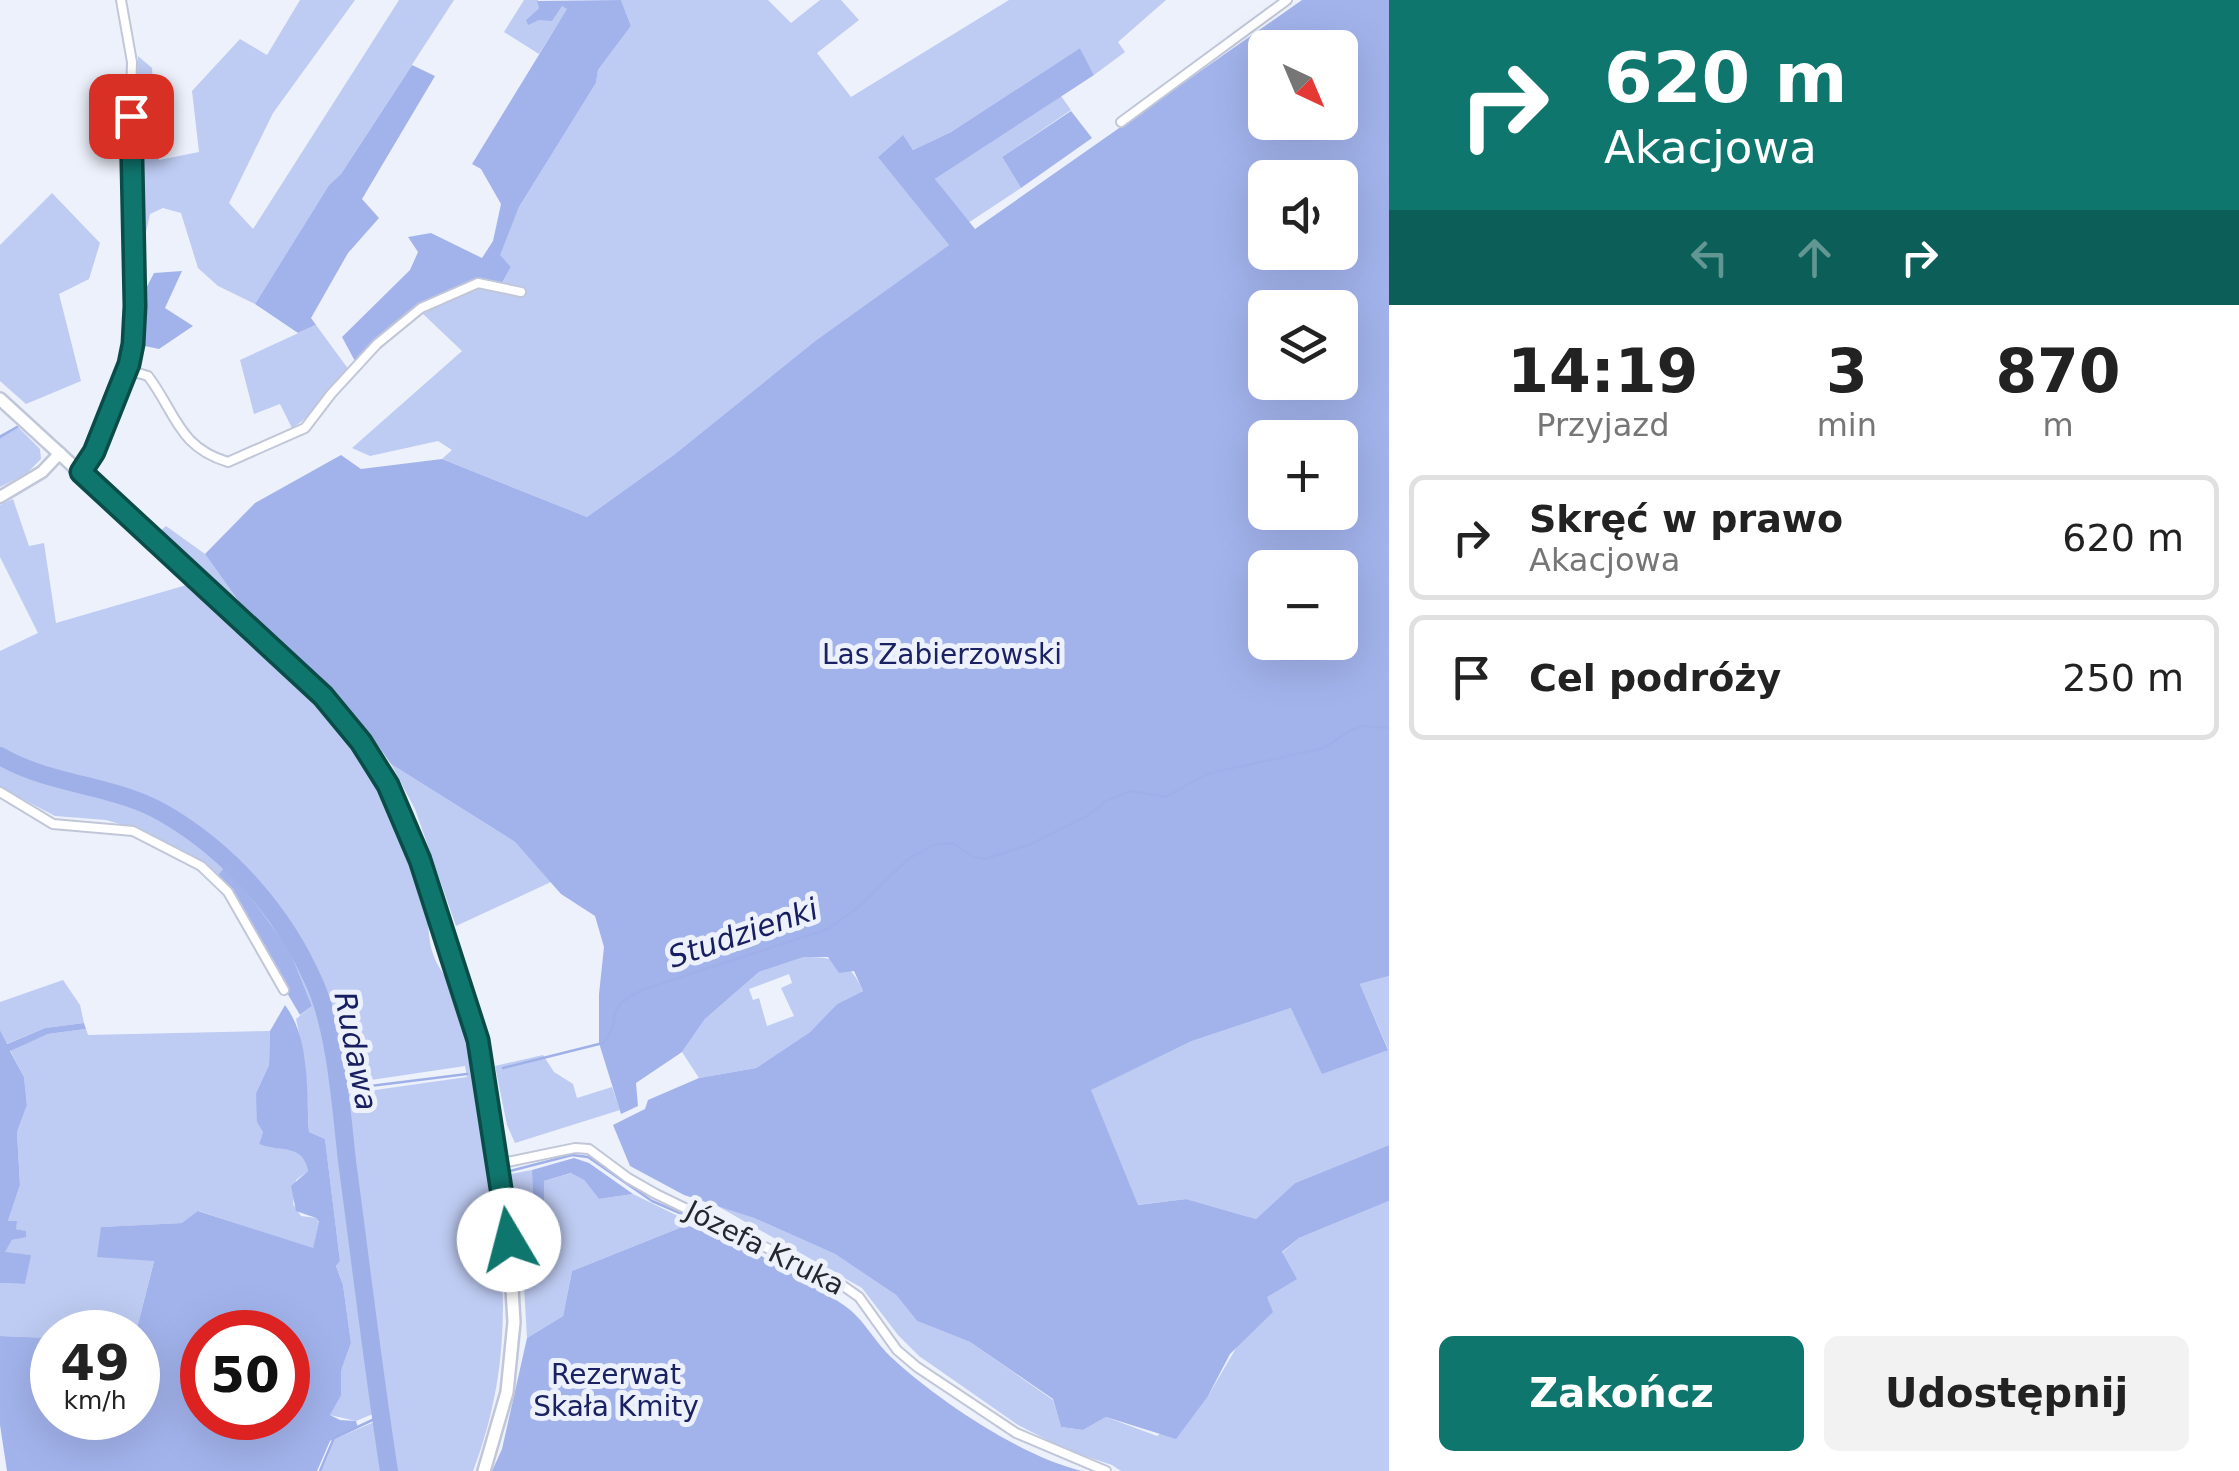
<!DOCTYPE html>
<html lang="pl">
<head>
<meta charset="utf-8">
<style>
  :root { --surface:#fff; --page:#f2f2f2; --text:#222; --muted:#767676; --line:#e0e0e0; --accent:#0f766e }
  body { margin:0; font-family:"DejaVu Sans",sans-serif; background:var(--page); color:var(--text); height:100vh; display:flex; flex-direction:column; font-size:38px; white-space:nowrap }
  * { box-sizing:border-box; margin:0 }
  p { font-size:32px; color:var(--muted) }
  .icon { flex:none; width:55px; height:55px; fill:none; stroke:currentColor; stroke-width:2; stroke-linecap:round; stroke-linejoin:round }
  .map { position:relative; flex:1; overflow:hidden }
  .details { display:flex; flex-direction:column; background:var(--surface); width:850px }
  .details>* { flex:none }
  .guide { background:#0f766e; color:#fff; overflow:hidden }
  .needle { width:65px; rotate:136deg }
  .fabs { position:absolute; left:1248px; top:30px; display:grid; gap:20px }
  .fabs a { display:grid; place-items:center; width:110px; height:110px; border-radius:15px; background:var(--surface); box-shadow:0 10px 40px #0002; font-size:50px }
  .speed { position:absolute; left:30px; top:1310px; display:flex; gap:20px; font-size:50px; font-weight:700; text-align:center }
  .speed>* { display:grid; place-content:center; width:130px; height:130px; border-radius:50%; background:var(--surface); box-shadow:0 10px 40px #0002; line-height:1 }
  .speed small { font-size:25px; font-weight:400 }
  .speed .limit { border:15px solid #d22; background:#fff; color:#111 }
  .pin { position:absolute; display:grid; place-items:center; width:85px; height:85px; color:#fff; margin:-42px; border-radius:20px; box-shadow:0 5px 15px #0006 }
  .me { position:absolute; width:110px; margin:-55px; rotate:352deg; stroke-linejoin:round; filter:drop-shadow(0 0 8px #0008) }
  .turn { display:flex; align-items:center; gap:35px; height:210px; padding:0 50px; font-size:45px }
  .turn .icon { width:130px; height:130px; stroke-width:2.5 }
  .turn b { display:block; font-size:70px; line-height:85px }
  .lanes { display:flex; align-items:center; height:95px; padding:0 50px; background:#0003; justify-content:center; gap:50px; direction:ltr }
  .lanes .off { opacity:.35 }
  .eta { display:flex; justify-content:space-evenly; align-items:center; height:170px; text-align:center }
  .eta b { font-size:60px; font-weight:700; line-height:70px }
  .cta { display:flex; gap:20px; margin-top:auto; padding:20px 50px }
  .cta a { flex:1; height:115px; border-radius:15px; background:var(--accent); color:#fff; font-size:40px; font-weight:700; line-height:115px; text-align:center }
  .cta a+a { background:var(--page); color:var(--text) }
  ul { padding:0; list-style:none }
  li { display:flex; align-items:center; gap:30px; height:125px; margin:0 20px 15px; padding:0 30px; border:5px solid var(--line); border-radius:15px }
  li div { flex:1 }
  li b { display:block; font-size:38px }
  li em { font-style:normal }
  main { display:flex; flex:1; min-height:0 }
  .map>svg:first-child { display:block }
</style>
</head>
<body>
<main>
<div class="map">
<svg width="1389" height="1471" viewBox="0 0 1389 1471">
  <rect width="100%" height="100%" fill="#edf1fc"/>
  <g fill="#becbf2" fill-rule="evenodd">
    <polygon points="300,0 355,0 273,113 229,203 253,229 399,0 454,0 341,174 329,185 255,304 218,286 198,268 181,213 163,208 150,214 138,269 138,56 152,68 159,160 199,152 192,91 240,39 267,55"/>
    <polygon points="524,0 538,0 539,8 526,20 562,6 568,8 539,54 504,32"/>
    <polygon points="621,0 768,0 791,23 820,0 841,0 859,20 817,53 851,97 1009,0 1166,0 1118,42 1125,52 1094,75 1080,48 951,132 913,150 902,136 879,156 949,245 815,341 675,454 587,517 442,459 452,450 438,441 370,456 352,448 462,351 421,312 470,288 499,289 511,267 499,255 519,207 596,83 598,70 631,26"/>
    <polygon points="1061,96 1071,110 1002,157 1021,188 968,223 935,179"/>
    <polygon points="52,193 100,243 89,279 59,294 81,381 26,404 0,381 0,245"/>
    <path d="M316,325l33,45c-17,17 -37,47 -57,58l-12,-24 -26,10 -14,-54z"/>
    <polygon points="17,426 40,449 41,459 26,474 0,487 0,435"/>
    <path d="M13,499l16,47 15,-3 12,80 134,-39c58,54 127,105 170,173 29,45 55,100 66,153 3,14 2,30 7,44 4,13 13,22 19,33 19,44 24,94 32,140 19,124 35,223 -11,344h-152l14,-32 39,-17 1,-9 -19,8 -26,-6 11,-19v-25l10,-28 -8,-58 -7,-19 4,-5 -15,-122 -16,-7 -4,-72 -9,-41 16,-13 -23,-57 -40,-54 -25,-26 -6,6 -27,-19 -54,-27 -31,-9 -51,-4 -55,-29v-136l38,-18 -38,-76v-52zM465,1066l2,11 -120,17 -3,-10z"/>
    <polygon points="166,526 205,554 247,613 159,532"/>
    <polygon points="391,764 515,842 551,882 456,926 415,809"/>
    <path d="M804,957c31,0 46,4 59,34l-26,13 -27,28 -54,36 -57,10 -17,-26 23,-33 54,-47zM789,974l3,9 -11,5 13,28 -27,10 -8,-28 -6,2 -4,-11z"/>
    <polygon points="1389,976 1389,1145 1295,1183 1256,1219 1186,1199 1137,1205 1090,1090 1192,1041 1291,1008 1388,1049 1360,984"/>
    <polygon points="63,980 80,1005 84,1023 45,1028 6,1044 0,1030 0,1002"/>
    <path d="M86,1029l2,6 182,-4 -1,34 -13,28 7,39 -4,12c20,9 42,-3 49,27l-12,9 -3,24 8,12 15,2 3,5 -6,26 -114,-38 -16,12 -81,4 52,33 -18,72h-84v6l-52,-2v-53l25,1 5,-29 -26,-2 8,-13 14,-4 -1,-5 -9,-2 -8,-8 12,-36 -3,-53 10,-27 -3,-28 -14,-27 38,-16z"/>
    <polygon points="543,1055 554,1072 573,1084 577,1098 612,1087 620,1110 515,1143 507,1125 495,1066"/>
    <polygon points="532,1170 533,1206 544,1181 572,1173 584,1180 599,1199 633,1194 680,1217 687,1225 572,1271 563,1316 527,1338 521,1235 511,1174"/>
    <polygon points="1389,1201 1389,1471 1121,1471 1112,1465 1067,1450 1018,1425 919,1356 898,1335 862,1288 714,1204 754,1218 835,1254 896,1295 917,1321 970,1342 1053,1400 1061,1427 1083,1430 1106,1417 1157,1436 1208,1396 1266,1297 1282,1253 1299,1238"/>
  </g>
  <g fill="#a2b3ec" fill-rule="evenodd">
    <polygon points="621,0 631,26 598,70 596,83 519,207 500,255 511,267 502,283 478,279 439,295 412,311 374,343 356,363 342,337 410,270 418,252 408,237 431,233 482,258 493,241 501,204 481,169 472,164 567,9 562,6 552,21 539,20 528,25 526,20 539,8 537,1"/>
    <path d="M1302,0h87v976l-29,8 28,66 -66,24 -31,-66 -99,33 -101,49 47,115 48,-6 70,20 39,-36 94,-38v56l-90,37 -17,14 15,27 -30,18 6,15 -43,42 -22,42 -32,43 -70,-22 -23,13 -22,-3 -8,-28 -83,-57 -53,-21 -21,-26 -61,-41 -81,-36 -70,-23 -54,-29 -17,-41 32,-16 3,-9 51,-22 57,-10 54,-36 27,-28 26,-13 -9,-20 -15,2 -11,-16h-24l-45,15 -54,47 -23,33 -46,31 2,23 -17,8 -22,-71v-49l5,-47 -9,-31 -34,-22 -46,-52 -124,-78 -19,-27 -50,-56 -75,-68 -42,-59 50,-51 86,-48 20,14 81,-10 145,58 88,-63 140,-113 134,-96 -71,-88 25,-22 10,15 38,-18 129,-84 14,27 -159,104 40,50zM1265,48h75v74h-75zM1265,178h75v74h-75zM1265,308h75v74h-75zM1265,438h75v74h-75zM1265,568h75v74h-75z"/>
    <polygon points="412,65 435,76 362,199 379,218 348,253 311,318 316,325 298,333 255,304 329,185 341,174"/>
    <polygon points="1071,111 1092,138 1021,188 1002,157"/>
    <polygon points="182,271 165,308 193,326 159,349 140,345 140,300 154,273"/>
    <polygon points="224,868 249,895 289,949 312,1006 300,1015 218,875"/>
    <path d="M285,1005c26,35 21,85 24,127l16,7 15,122 -4,5 7,19 8,58 -10,28v25l-11,19 10,5 16,1 2,7 -28,13 -13,30h-310l-7,-46v-89l52,2v80h86l-2,-86 18,-71 -57,-4 4,-30 81,-4 16,-12 115,37 6,-26 -3,-4 -20,-7 -5,-25 17,-15c-6,-29 -29,-18 -49,-27l4,-12 -6,-10 -1,-29 13,-28 1,-34zM202,1332h86v86h-86z"/>
    <polygon points="84,1023 86,1029 48,1034 10,1051 24,1077 27,1105 17,1132 20,1185 8,1221 17,1221 16,1229 26,1231 26,1237 12,1240 5,1252 31,1255 25,1284 0,1283 0,1030 7,1044 45,1028"/>
    <polygon points="574,1158 589,1163 633,1194 599,1199 584,1180 571,1173 544,1181 544,1207 533,1206 532,1170"/>
    <path d="M687,1225c52,22 112,48 158,81 18,12 30,36 46,51 46,43 131,100 191,114h-590l10,-22 25,-111 36,-22 9,-45z"/>
  </g>
  <g fill="none" stroke-linecap="round" stroke-linejoin="round">
    <g stroke="#9fb0e9" stroke-width="2.5">
      <polyline points="0,437 17,427"/>
      <path d="M503,1068l100,-25c23,-24 -6,-33 42,-54l183,-60 34,-25 46,-45 25,-14 20,-2 20,14 12,2 46,-15 58,-29 18,-15 24,-9 35,6 40,-23 118,-26 27,-18 12,-4 26,2"/>
      <polyline points="338,1090 467,1074"/>
      <polyline points="510,1171 572,1155 588,1157 652,1201 705,1224"/>
      <polyline points="710,1227 776,1266"/>
      <polyline points="320,1471 334,1438 381,1416"/>
    </g>
    <path stroke="#9fb0e9" stroke-width="18" d="M0,756c51,30 114,28 165,58 65,38 119,99 149,168 22,48 27,126 33,179 14,104 26,207 42,310"/>
    <defs>
      <g id="minor">
        <polyline points="1121,122 1287,0"/>
        <path d="M124,375l14,-2 10,3c28,37 30,71 80,86l77,-34 26,-34 46,-50 44,-36 57,-25 43,9"/>
        <polyline points="81,472 94,452 129,364 133,344 135,306 130,138 132,62 121,0"/>
        <polyline points="0,792 53,824 133,831 201,866 228,892 284,990"/>
        <polyline points="498,1164 575,1148 589,1149 628,1178 656,1194 839,1283 859,1297 897,1350 917,1367 1016,1433 1106,1471"/>
      </g>
      <polyline id="tertiary" points="0,497 42,472 60,453"/>
      <polyline id="secondary" points="0,399 323,695 367,750 401,812 436,908 483,1062 509,1239 514,1322 507,1392 484,1471"/>
    </defs>
    <use href="#minor" stroke="#c1c7d8" stroke-width="12"/>
    <use href="#tertiary" stroke="#c1c7d8" stroke-width="15"/>
    <use href="#secondary" stroke="#c1c7d8" stroke-width="16"/>
    <use href="#minor" stroke="#fff" stroke-width="8"/>
    <use href="#tertiary" stroke="#fff" stroke-width="10"/>
    <use href="#secondary" stroke="#fff" stroke-width="11"/>
  </g>
  <g fill="none" stroke-linecap="round" stroke-linejoin="round">
    <defs>
      <polyline id="route" points="131,116 135,306 133,344 129,364 94,452 81,472 323,696 361,742 388,785 420,860 478,1040 509,1240"/>
    </defs>
    <use href="#route" stroke="#0a4d48" stroke-width="25"/>
    <use href="#route" stroke="#0f766e" stroke-width="18"/>
  </g>
  <g text-anchor="middle" dominant-baseline="central" stroke-width="10" stroke-linejoin="round" paint-order="stroke">
    <g font-size="28" fill="#1a2263" stroke="#edf1fc">
      <text x="942" y="654">Las Zabierzowski</text>
      <text x="616" y="1374">Rezerwat<tspan x="616" dy="32">Skała Kmity</tspan></text>
    </g>
    <g font-size="28" fill="#25272e" stroke="#edf1fc">
      <text transform="translate(765 1248) rotate(27)">Józefa Kruka</text>
    </g>
    <g font-size="30" font-style="italic" fill="#181f61" stroke="#edf1fc">
      <text transform="translate(743 933) rotate(-19)">Studzienki</text>
      <text transform="translate(356 1051) rotate(79)">Rudawa</text>
    </g>
  </g>
</svg>
<div class="fabs">
<a><svg class="needle" viewBox="-14 -14 28 28"><path d="M0-13l5 13h-10z" fill="#e53935"/><path d="M0 13l5-13h-10z" fill="#767676"/></svg></a>
<a><svg class="icon" aria-label="sound" viewBox="0 0 24 24"><path d="M4 9h4l5-4v14l-5-4H4zM17 9q2 3 0 6"/></svg></a>
<a><svg class="icon" aria-label="layers" viewBox="0 0 24 24"><path d="M12 4l9 5-9 5-9-5zM3 14l9 5 9-5"/></svg></a>
<a>+</a>
<a>−</a>
</div>
<div class="speed"><div>49<small>km/h</small></div><div class="limit">50</div></div>
<div class="pin" style="left:131px;top:116px;background:#d93025"><svg class="icon" aria-label="arrive" viewBox="0 0 24 24"><path d="M6 21V4h12l-3 4 3 4H6"/></svg></div>
<svg class="me" style="left:509px;top:1240px" viewBox="-20 -20 40 40"><circle r="19" fill="#fff"/><path d="M0-13L10 11 0 6-10 11z" fill="#0f766e"/></svg>
</div>
<section class="details">
<div class="guide">
<div class="turn"><svg class="icon" aria-label="right" viewBox="0 0 24 24"><path d="M7 20v-9h11M14 6l5 5-5 5"/></svg><div><b>620 m</b>Akacjowa</div></div>
<div class="lanes"><svg class="icon off" aria-label="left" viewBox="0 0 24 24"><path d="M17 20v-9H6M10 6l-5 5 5 5"/></svg><svg class="icon off" aria-label="ahead" viewBox="0 0 24 24"><path d="M12 20V5M6 11l6-6 6 6"/></svg><svg class="icon" aria-label="right" viewBox="0 0 24 24"><path d="M7 20v-9h11M14 6l5 5-5 5"/></svg></div>
</div>
<div class="eta">
<div><b>14:19</b><p>Przyjazd</p></div>
<div><b>3</b><p>min</p></div>
<div><b>870</b><p>m</p></div>
</div>
<ul>
<li><svg class="icon" aria-label="right" viewBox="0 0 24 24"><path d="M7 20v-9h11M14 6l5 5-5 5"/></svg><div><b>Skręć w prawo</b><p>Akacjowa</p></div><em>620 m</em></li>
<li><svg class="icon" aria-label="arrive" viewBox="0 0 24 24"><path d="M6 21V4h12l-3 4 3 4H6"/></svg><div><b>Cel podróży</b></div><em>250 m</em></li>
</ul>
<div class="cta"><a>Zakończ</a><a>Udostępnij</a></div>
</section>
</main>
</body>
</html>
